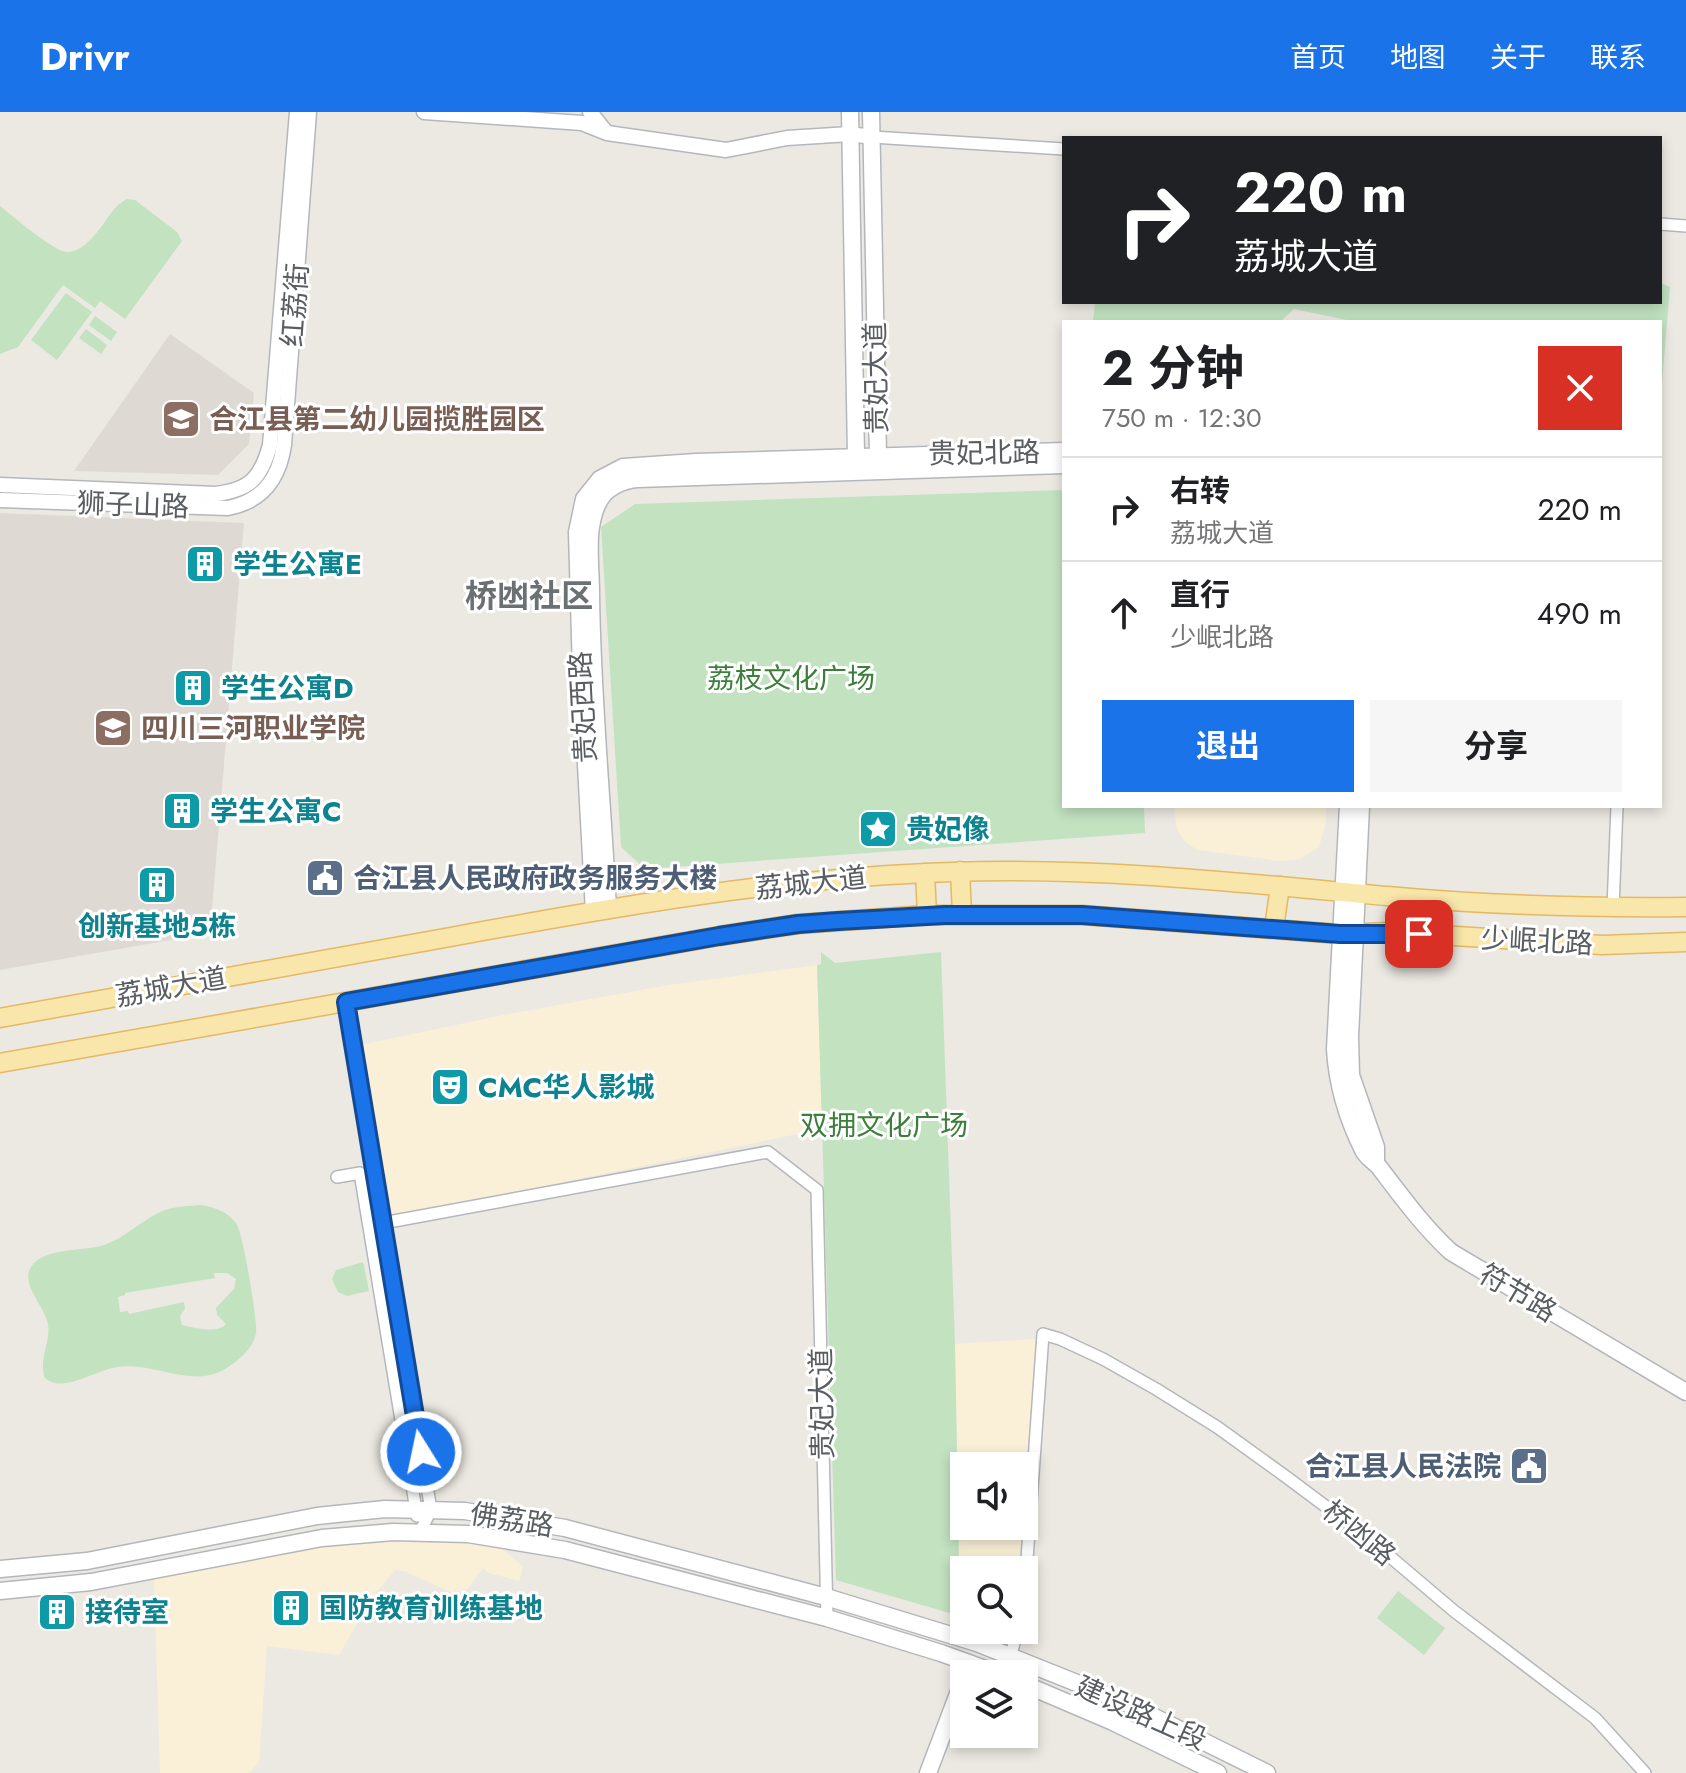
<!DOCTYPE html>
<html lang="zh">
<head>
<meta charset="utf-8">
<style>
  :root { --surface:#fff; --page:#f6f6f6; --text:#202124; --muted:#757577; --line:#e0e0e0; --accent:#1a73e8 }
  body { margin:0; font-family:Jost,"Noto Sans SC",sans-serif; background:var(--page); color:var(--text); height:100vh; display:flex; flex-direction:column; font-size:30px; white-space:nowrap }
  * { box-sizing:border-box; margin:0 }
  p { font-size:26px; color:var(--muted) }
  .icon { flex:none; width:44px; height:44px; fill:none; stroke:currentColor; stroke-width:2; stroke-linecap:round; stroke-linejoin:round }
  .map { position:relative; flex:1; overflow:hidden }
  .drawer { position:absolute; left:1062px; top:208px; width:600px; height:488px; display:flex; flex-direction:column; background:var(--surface); border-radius:0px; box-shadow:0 4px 12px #0003 }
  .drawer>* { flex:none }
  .banner { position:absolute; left:1062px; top:24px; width:600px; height:168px; border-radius:0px; box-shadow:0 4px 12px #0003; background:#202124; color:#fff; overflow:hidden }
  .tools { position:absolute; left:950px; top:1340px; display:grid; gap:16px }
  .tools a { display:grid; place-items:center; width:88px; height:88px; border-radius:0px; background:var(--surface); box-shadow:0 4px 12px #0003; font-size:40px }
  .pin { position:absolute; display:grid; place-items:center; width:68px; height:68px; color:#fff; margin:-34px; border-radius:16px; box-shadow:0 4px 12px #0006 }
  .me { position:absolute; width:88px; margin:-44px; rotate:350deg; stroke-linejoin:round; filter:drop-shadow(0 0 6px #0008) }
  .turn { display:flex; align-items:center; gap:28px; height:168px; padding:0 40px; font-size:36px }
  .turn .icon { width:104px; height:104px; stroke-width:2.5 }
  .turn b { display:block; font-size:56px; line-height:68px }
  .round { display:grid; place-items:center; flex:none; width:84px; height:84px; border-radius:0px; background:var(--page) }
  .head { display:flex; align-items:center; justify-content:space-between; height:136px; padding:0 40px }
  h1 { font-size:48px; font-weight:700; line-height:60px }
  .cta { display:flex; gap:16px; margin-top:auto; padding:16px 40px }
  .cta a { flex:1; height:92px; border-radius:0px; background:var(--accent); color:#fff; font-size:32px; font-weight:700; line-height:92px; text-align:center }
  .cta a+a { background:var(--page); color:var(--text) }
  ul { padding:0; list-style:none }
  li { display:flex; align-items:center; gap:24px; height:104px; padding:0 40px; border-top:2px solid var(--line) }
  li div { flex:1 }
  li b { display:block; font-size:30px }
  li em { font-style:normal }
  header { display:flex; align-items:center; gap:48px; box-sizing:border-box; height:112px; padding:0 40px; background:var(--accent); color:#fff }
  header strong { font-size:38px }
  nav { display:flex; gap:44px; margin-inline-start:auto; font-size:28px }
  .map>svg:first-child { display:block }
</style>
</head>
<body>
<header>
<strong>Drivr</strong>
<nav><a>首页</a><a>地图</a><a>关于</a><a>联系</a></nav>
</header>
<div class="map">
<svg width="1686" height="1661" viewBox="0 0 1686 1661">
  <rect width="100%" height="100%" fill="#ece9e2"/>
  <g fill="#faf0d8">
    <polygon points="1174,694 1326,694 1326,710 1319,735 1300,747 1280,749 1198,738 1188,732 1180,723 1176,714"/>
    <polygon points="817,853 822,1017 388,1106 360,933 508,902 669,873"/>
    <polygon points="1036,1227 1024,1400 1024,1354 964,1354 964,1414 1023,1414 1020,1458 964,1458 964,1506 960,1504 955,1232"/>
    <polygon points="439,1427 497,1432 523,1455 519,1469 489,1461 483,1456 464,1481 455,1478 453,1481 404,1459 395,1458 373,1484 339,1543 267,1534 259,1651 248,1661 160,1661 154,1467 306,1435 361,1428"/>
  </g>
  <g fill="#dedad3">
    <polygon points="170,222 254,281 249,332 218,363 74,359"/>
    <polygon points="0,401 244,411 210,821 0,858"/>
  </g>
  <g fill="#c2e2c0" fill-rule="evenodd">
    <path d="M127,87l8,1 42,32 5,9 -57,78 -25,-18 -5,7 -32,-23 -45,62 -18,7v-148c11,9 56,47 67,46 13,0 24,-12 31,-21 9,-11 16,-26 29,-32z"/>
    <polygon points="1660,171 1670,175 1660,295 1660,210 1356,210 1294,197 1280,210 1093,210 1095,190 1660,190"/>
    <polygon points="66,181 92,200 57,248 31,228"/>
    <polygon points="95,204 117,220 111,229 89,213"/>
    <polygon points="86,217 107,233 101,242 79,226"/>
    <polygon points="1064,378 1064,694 1144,694 1145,721 645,757 621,735 601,415 635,392"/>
    <polygon points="821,840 835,851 941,840 955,1232 960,1504 836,1468 817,853 821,852"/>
    <path d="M202,1093c14,3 27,7 35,20 6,9 21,98 19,108 -3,16 -18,28 -31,36 -33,20 -70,-7 -107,-2 -24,3 -54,27 -73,11 -7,-17 6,-36 3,-54 -3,-17 -28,-40 -17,-57 12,-19 50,-16 70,-21 24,-7 41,-27 64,-36 12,-4 24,-4 37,-5zM214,1161h13l9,6 -2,10 -18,19 1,7 9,9c-8,10 -31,4 -44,1l-2,-9 5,-7 -1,-7 -55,12 -1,-3 -8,1 -2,-15 7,-2v-2l90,-15z"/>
    <polygon points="363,1150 369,1179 347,1184 338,1180 332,1167 336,1158"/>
    <polygon points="1398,1479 1445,1516 1424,1543 1377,1506"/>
  </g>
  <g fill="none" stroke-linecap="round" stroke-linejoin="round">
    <defs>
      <g id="minor">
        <polyline points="872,25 1064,37"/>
        <polyline points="1660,112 1686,114"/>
        <polyline points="1613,796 1617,694"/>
        <polyline points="346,890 431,1398 420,1420"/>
        <polyline points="337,1065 360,1061 417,1404"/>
        <polyline points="383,1111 768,1040 817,1078 827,1506"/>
        <polyline points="1024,1489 1043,1222 1060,1227 1103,1247 1156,1277 1217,1315 1285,1364 1368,1426 1454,1499 1595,1606 1645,1661"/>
        <polyline points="1005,1562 1018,1518"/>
      </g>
      <g id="tertiary">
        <polyline points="424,0 582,11 607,21 726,38 787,26 850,22 872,25"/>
        <polyline points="590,0 606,20"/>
        <path d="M0,373l215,9c35,-4 46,-16 55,-49l27,-333"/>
        <path d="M0,388l228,8c35,-7 51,-29 56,-63l25,-333"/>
      </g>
      <g id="secondary">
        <polyline points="850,0 856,344 861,351"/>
        <polyline points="871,0 878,343 873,350"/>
        <path d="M1348,694l-13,243c2,35 12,69 28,101 3,7 11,11 16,17 23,30 44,59 72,85l235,140"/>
        <polyline points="1361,694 1350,925 1351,963 1376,1035 1376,1051"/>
        <path d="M608,798c-5,-106 -16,-211 -17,-317 0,-28 -6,-64 7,-90 7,-15 24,-23 40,-24l426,-14"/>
        <polyline points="594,800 581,561 577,420 584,387 600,367 623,355 696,350 1064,339"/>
        <polyline points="0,1457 87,1449 317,1404 385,1397 465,1399 565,1416 826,1485 977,1531 1124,1590 1267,1661"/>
        <polyline points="0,1479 91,1470 322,1426 393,1420 468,1422 565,1438 827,1506 941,1541 999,1562"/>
        <polyline points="1024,1572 1113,1610 1218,1661"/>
        <polyline points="928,1661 964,1566"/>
      </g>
      <g id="primary">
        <polyline points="960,759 962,802"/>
        <polyline points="925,761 927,803"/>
        <polyline points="1274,816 1280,774"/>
        <path d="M0,906c148,-27 297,-53 445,-80 168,-31 338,-61 508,-66 145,-5 290,11 434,24 99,9 200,12 299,11"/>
        <polyline points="0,951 719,824 798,812 927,803 1082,803 1340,822 1389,820 1602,833 1686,830"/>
      </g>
    </defs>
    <use href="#minor" stroke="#b4b7bb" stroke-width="14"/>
    <use href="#tertiary" stroke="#b4b7bb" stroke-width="17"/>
    <use href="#secondary" stroke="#b3b7bb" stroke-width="19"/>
    <use href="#primary" stroke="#e5b861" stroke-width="21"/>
    <use href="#minor" stroke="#fff" stroke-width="11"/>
    <use href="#tertiary" stroke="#fff" stroke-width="14"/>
    <use href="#secondary" stroke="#fff" stroke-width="16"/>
    <use href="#primary" stroke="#f8e6aa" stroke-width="18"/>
  </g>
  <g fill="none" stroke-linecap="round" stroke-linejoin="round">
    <defs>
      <polyline id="route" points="421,1340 346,890 719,824 798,812 838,809 945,803 1082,803 1340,822 1419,822"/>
    </defs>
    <use href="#route" stroke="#114b97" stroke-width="20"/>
    <use href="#route" stroke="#1a73e8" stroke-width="14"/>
  </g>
  <defs>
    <symbol id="school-square" viewBox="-11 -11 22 22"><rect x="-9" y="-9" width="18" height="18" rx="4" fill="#8d6e63" stroke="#fff"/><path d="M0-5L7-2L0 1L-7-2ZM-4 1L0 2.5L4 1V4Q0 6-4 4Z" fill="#fff"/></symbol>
    <symbol id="building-square" viewBox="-11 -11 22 22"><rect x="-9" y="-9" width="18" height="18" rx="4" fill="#0f9aa8" stroke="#fff"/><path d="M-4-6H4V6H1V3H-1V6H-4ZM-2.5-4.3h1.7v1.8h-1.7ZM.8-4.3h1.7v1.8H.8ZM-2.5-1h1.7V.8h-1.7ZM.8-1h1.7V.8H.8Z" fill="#fff"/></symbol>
    <symbol id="university-square" viewBox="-11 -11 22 22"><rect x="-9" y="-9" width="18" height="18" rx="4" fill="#8d6e63" stroke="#fff"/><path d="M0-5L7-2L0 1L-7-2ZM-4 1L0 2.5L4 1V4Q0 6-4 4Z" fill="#fff"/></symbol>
    <symbol id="sight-square" viewBox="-11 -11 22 22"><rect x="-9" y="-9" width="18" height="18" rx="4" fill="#0f9aa8" stroke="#fff"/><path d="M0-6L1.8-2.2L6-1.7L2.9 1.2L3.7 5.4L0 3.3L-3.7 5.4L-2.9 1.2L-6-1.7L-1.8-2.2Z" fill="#fff"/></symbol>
    <symbol id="civic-square" viewBox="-11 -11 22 22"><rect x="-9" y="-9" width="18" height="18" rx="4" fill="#5c6f8a" stroke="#fff"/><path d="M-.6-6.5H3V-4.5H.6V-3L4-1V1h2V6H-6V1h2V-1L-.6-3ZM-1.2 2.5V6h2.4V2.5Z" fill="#fff"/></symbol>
    <symbol id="theatre-square" viewBox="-11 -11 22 22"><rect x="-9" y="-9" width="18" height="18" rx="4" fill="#0f9aa8" stroke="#fff"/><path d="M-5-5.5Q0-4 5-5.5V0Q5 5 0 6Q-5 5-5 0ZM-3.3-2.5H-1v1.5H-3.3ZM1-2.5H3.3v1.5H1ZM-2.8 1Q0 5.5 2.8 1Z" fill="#fff"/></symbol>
  </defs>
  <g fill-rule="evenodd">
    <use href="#school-square" x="159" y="285" width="44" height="44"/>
    <use href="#building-square" x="183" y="430" width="44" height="44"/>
    <use href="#building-square" x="171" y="554" width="44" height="44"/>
    <use href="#university-square" x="91" y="594" width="44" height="44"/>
    <use href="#building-square" x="160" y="677" width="44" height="44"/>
    <use href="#sight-square" x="856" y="695" width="44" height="44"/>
    <use href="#civic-square" x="303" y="744" width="44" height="44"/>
    <use href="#building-square" x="135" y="751" width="44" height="44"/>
    <use href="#theatre-square" x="428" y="953" width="44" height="44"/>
    <use href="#civic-square" x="1507" y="1332" width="44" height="44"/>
    <use href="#building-square" x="269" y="1474" width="44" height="44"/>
    <use href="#building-square" x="35" y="1478" width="44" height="44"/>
  </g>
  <g text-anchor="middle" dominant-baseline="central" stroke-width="6" stroke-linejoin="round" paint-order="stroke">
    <g font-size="28" fill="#5a5e61" stroke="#fff">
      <text transform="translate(295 193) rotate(-86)">红荔街</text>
      <text transform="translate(876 266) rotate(-91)">贵妃大道</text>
      <text transform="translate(984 341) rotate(-1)">贵妃北路</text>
      <text transform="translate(133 393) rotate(2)">狮子山路</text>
      <text transform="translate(583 595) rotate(-93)">贵妃西路</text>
      <text transform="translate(811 771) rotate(-6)">荔城大道</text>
      <text transform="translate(1537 829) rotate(3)">少岷北路</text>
      <text transform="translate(171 875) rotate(-10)">荔城大道</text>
      <text transform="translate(1518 1181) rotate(31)">符节路</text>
      <text transform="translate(822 1292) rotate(-91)">贵妃大道</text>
      <text transform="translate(512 1408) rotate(9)">佛荔路</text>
      <text transform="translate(1359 1421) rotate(39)">桥凼路</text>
      <text transform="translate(1141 1601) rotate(24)">建设路上段</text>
    </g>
    <g font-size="28" font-weight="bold" fill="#785e54" stroke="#fff" text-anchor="start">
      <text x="209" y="307">合江县第二幼儿园揽胜园区</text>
      <text x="141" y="616">四川三河职业学院</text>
    </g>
    <g font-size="28" font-weight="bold" fill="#0d838f" stroke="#fff" text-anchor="start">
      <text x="233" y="452">学生公寓E</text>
      <text x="221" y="576">学生公寓D</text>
      <text x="210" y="699">学生公寓C</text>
      <text x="906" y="717">贵妃像</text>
      <text x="157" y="814" text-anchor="middle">创新基地5栋</text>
      <text x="478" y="975">CMC华人影城</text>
      <text x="319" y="1496">国防教育训练基地</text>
      <text x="85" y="1500">接待室</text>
    </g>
    <g font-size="28" fill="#3c7f3b" stroke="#fff">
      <text x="791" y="566">荔枝文化广场</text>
      <text x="884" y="1013">双拥文化广场</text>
    </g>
    <g font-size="28" font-weight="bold" fill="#4e5e75" stroke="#fff" text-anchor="start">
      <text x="353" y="766">合江县人民政府政务服务大楼</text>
      <text x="1501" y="1354" text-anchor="end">合江县人民法院</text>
    </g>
    <g font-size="32" font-weight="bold" fill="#6b7073" stroke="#fff">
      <text x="529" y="484">桥凼社区</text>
    </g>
  </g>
</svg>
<div class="tools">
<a><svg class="icon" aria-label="sound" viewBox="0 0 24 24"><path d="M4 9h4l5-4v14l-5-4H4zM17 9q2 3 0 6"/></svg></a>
<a><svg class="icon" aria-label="search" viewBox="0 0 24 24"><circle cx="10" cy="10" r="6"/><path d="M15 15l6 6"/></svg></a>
<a><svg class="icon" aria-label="layers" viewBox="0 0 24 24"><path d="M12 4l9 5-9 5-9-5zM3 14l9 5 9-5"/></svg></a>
</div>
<div class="pin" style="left:1419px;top:822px;background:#d93025"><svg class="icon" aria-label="arrive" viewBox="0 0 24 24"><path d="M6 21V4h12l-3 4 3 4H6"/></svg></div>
<svg class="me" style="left:421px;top:1340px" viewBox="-20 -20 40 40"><circle r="17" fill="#1a73e8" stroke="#fff" stroke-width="3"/><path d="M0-11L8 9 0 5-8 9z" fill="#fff"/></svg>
<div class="banner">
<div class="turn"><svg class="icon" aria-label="right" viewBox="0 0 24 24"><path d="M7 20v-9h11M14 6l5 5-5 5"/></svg><div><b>220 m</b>荔城大道</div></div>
</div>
<section class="drawer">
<div class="head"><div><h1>2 分钟</h1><p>750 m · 12:30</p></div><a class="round" style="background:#d93025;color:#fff"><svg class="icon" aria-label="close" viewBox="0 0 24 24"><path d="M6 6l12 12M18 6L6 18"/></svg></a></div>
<ul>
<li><svg class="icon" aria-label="right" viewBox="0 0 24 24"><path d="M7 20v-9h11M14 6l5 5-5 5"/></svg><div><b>右转</b><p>荔城大道</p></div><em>220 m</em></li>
<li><svg class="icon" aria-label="ahead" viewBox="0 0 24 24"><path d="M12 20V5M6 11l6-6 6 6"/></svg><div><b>直行</b><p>少岷北路</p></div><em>490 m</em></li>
</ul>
<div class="cta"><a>退出</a><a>分享</a></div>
</section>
</div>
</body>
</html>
